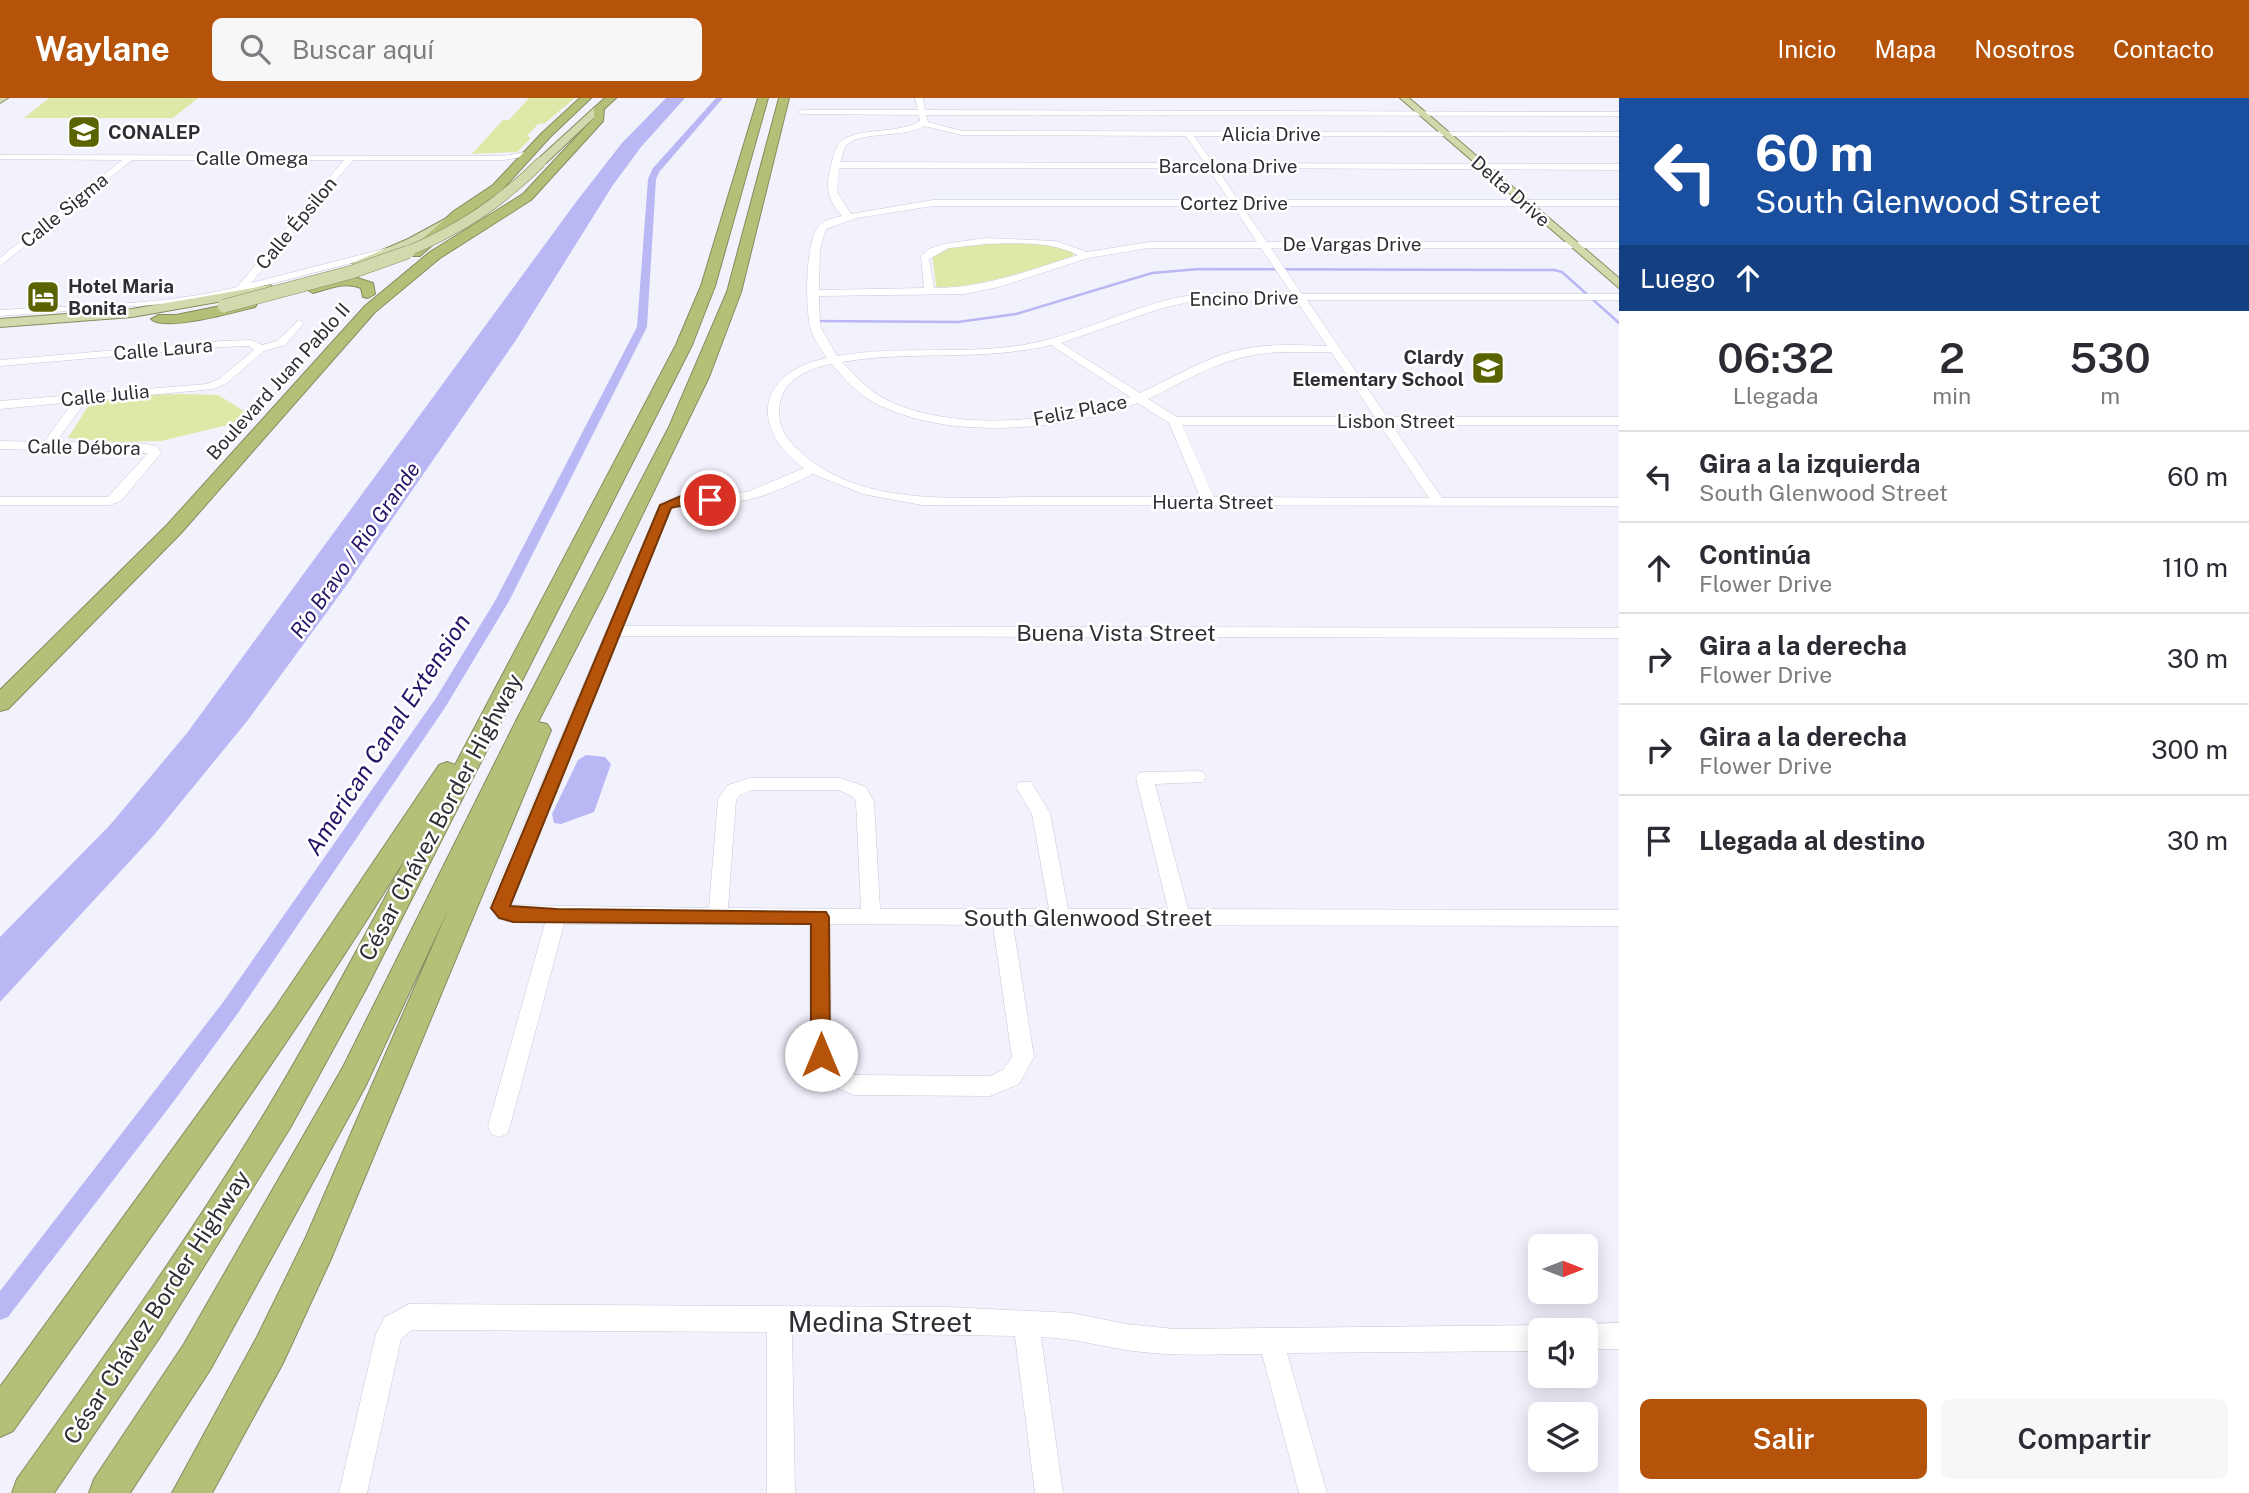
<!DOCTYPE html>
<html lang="es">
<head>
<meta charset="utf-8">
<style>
  :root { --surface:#fff; --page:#f7f7f7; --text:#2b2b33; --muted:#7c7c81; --line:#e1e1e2; --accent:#b45309 }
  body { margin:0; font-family:"Public Sans",sans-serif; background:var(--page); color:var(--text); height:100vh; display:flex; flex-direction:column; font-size:26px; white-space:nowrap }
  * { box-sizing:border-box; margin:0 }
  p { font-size:23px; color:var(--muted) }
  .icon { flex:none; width:38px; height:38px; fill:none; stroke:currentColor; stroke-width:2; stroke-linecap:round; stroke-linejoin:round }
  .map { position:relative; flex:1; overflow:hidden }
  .panel { display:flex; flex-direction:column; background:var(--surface); width:630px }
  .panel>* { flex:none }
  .guide { background:#1a4fa0; color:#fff; overflow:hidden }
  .needle { width:46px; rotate:90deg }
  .fabs { position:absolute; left:1528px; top:1136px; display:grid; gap:14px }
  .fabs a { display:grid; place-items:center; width:70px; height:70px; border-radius:10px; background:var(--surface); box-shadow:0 4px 18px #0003; font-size:35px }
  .pin { position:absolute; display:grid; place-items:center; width:60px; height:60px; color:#fff; margin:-30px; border:4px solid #fff; border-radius:50%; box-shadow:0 2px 7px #0007 }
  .me { position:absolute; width:77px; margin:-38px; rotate:0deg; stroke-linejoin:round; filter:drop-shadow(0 0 5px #0008) }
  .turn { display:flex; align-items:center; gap:24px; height:147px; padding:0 21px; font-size:32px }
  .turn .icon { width:91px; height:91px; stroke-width:2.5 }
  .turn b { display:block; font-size:49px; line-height:60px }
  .then { display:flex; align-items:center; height:66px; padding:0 21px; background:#0003; gap:14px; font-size:26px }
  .eta { display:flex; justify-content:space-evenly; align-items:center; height:119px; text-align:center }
  .eta b { font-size:42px; font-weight:600; line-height:49px }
  .button { display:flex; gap:14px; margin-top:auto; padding:14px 21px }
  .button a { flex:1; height:80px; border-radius:10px; background:var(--accent); color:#fff; font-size:28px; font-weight:600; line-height:80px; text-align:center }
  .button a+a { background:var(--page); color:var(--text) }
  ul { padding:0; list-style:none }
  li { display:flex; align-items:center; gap:21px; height:91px; padding:0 21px; border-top:2px solid var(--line) }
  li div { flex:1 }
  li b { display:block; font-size:26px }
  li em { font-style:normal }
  header { display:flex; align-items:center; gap:42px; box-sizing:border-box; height:98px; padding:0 35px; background:var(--accent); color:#fff }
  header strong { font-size:33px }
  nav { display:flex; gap:38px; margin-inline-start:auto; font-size:24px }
  .search { width:490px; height:63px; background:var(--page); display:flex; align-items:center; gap:18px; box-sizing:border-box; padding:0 24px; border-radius:10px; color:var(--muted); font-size:26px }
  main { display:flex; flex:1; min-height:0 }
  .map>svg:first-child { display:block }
</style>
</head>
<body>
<header>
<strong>Waylane</strong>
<div class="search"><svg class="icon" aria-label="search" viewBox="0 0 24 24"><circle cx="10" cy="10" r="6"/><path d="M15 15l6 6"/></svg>Buscar aquí</div>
<nav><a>Inicio</a><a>Mapa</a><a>Nosotros</a><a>Contacto</a></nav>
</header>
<main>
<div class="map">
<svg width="1619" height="1395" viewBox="0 0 1619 1395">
  <rect width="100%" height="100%" fill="#f2f2fd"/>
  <g fill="#dee8a7">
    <polygon points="49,0 198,0 173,20 24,20"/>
    <polygon points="529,0 575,0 545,25 538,26 527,38 531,40 517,54 472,56 503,22 509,22"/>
    <path d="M962,146h84l28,8 -1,4c-45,15 -86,29 -134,32l-3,-2 -4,-32 7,-4z"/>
    <polygon points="181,296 218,297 244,313 232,326 161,343 120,344 68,340 90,305 146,297"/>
  </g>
  <g fill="#b9b8f4">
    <polygon points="666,0 685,0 641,49 613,87 516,242 346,488 248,622 154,737 0,904 0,839 110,727 187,635 576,104 622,45"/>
    <polygon points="586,657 605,659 611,666 594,714 561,726 554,725 552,716 578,662"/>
  </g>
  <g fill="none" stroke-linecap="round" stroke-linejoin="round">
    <polyline stroke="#b9b8f4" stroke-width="2.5" points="815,223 958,224 1016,216 1152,175 1199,171 1554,172 1562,174 1619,225"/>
    <polygon fill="#b9b8f4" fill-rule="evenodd" points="716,0 723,0 660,73 656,81 647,229 509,503 446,608 238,915 174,1003 8,1219 0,1222 0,1193 224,903 436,600 495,503 637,229 648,81 653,70"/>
    <defs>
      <g id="minor">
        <path d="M915,0h8l2,12 694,2v4l-693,-1 2,7 34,9 657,1v4h-425l19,27 406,1v6l-402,-2 21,32h381v6h-377l25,36h352v6h-348l31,46h317v6h-312l80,117h232v8h-227l50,73h177v8l-697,-1 -59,-11 -50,-20c-21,10 -43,21 -66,26 -24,5 -52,-2 -75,7l-49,119 996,2v10l-1000,-2 -109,269 199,3 9,-109 10,-14 22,-7h90l26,9 8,15 6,107h169l-17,-95 -16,-27 3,-5h12l19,31 18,96h100l-32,-131 3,-5 6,-1 52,-1 6,1 3,5 -3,5 -48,2 33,125 431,1v16l-606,-1 21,132 -15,27 -29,12 -136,-1 -29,-12 -15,-28v-131h-246l-54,202 -3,8 -8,3 -8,-3 -3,-8 57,-203 -47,-4 -8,-11 1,-6 170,-400 21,-6 65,-4 57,-24c-56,-41 -46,-96 23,-110 -6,-9 -13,-18 -16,-28 -6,-20 -6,-87 7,-103 5,-7 16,-9 24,-11 -12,-13 -17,-27 -12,-45 1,-7 4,-19 8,-26 12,-19 61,-10 82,-24l-1,-6 -117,-1 -4,-2 4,-2h116zM924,28l38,9 224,1 19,27 -365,-1c2,-4 3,-12 6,-16 13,-16 58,-7 78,-20zM839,70h369l21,32h-296l-82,14 -14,-22zM933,108h300l24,36h-108l-62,10 -31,-11 -70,-3 -43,6 -14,5 -8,7 3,32 -105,2 1,-42 6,-19 31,-11zM986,146c30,-1 64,-3 92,11 -48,15 -93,33 -144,33l-5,-29 20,-11zM1149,150h112l31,46c-38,0 -79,-4 -117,4 -52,12 -99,38 -152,47 -62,10 -125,0 -186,11l-17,-30 -1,-30 145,-2 35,-7 89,-29zM1197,202h99l31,46c-31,-1 -63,-3 -93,5 -33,9 -63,28 -94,42l-79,-50 98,-34zM1051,247l79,52c-68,26 -182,36 -247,1 -16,-9 -29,-23 -41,-36 69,-12 138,0 209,-17zM1286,254h45l44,65h-198l-29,-18c50,-24 79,-46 138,-47zM832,266c12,15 26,30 43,39 72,38 189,28 263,0l31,20 31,74c-54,0 -109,0 -164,0 -81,0 -180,12 -242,-51 -15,-15 -19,-34 -11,-53 8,-17 31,-26 49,-29zM1182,327h198l49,73 -215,-1zM751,692h88l14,7 3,5 5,107 -133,-1 8,-108 4,-5zM830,826l163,1 19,132 -9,13 -13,6 -135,-1 -14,-6 -9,-16z"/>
        <path d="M530,53l3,4 -29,5h-151l-102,123 140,-36 5,3 -2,2 -189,49 -205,15v-6c78,-5 161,-4 237,-23l107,-127h-212l-132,106v-8l122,-98 -122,-1v-4l504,1z"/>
        <polygon points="299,222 304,225 285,247 264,253 227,285 213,291 86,303 56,344 139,345 156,348 161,355 121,403 110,407 0,407 0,399 108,399 148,355 0,351 0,343 44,344 73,304 0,311 0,303 207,286 219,281 254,252 249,248 222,249 0,268 0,262 222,243 251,242 262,247 277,243"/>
        <path d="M409,1206l538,3 125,6 54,11 48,5 366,-4 9,5h-9v21l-253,2 40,140h-28l-37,-139c-46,0 -91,3 -136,-4 -29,-5 -56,-12 -85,-13l22,156h-28l-20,-157 -223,-4 3,161h-28v-161l-355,-2 -11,9 -34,154h-28l37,-159 9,-17z"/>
        <polygon points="1619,1225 1619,1251 1586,1251 1586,1232 1576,1232 1586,1226"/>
      </g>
      <g id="major">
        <polygon points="0,0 8,0 0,5"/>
        <polygon points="1400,0 1409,0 1619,180 1619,190"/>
        <polygon points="596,8 604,10 545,66 537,66 537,62"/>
        <path d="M458,114l5,3 -1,2c-18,10 -95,57 -110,46l56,-24z"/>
        <polygon points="270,187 276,191 274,194 132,219 0,229 0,221 132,211"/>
      </g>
      <g id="highway">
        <polygon points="580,0 591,0 550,39 501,93 464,119 420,158 410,158 410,152 454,113 493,87 542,35"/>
        <polygon points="605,0 616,0 604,11 603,23 531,102 440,160 375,214 181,435 8,611 0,613 0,592 167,427 365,208 430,154 523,96 594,20 594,10"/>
        <path d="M758,0h10l-53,188 -23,59 -326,644 -76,139 -130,209 -106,156h-42l5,-14c87,-122 175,-244 252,-373 49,-82 94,-166 138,-250 -122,197 -260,386 -394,575l-13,6v-50l275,-379 164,-243 8,-3 8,3 221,-420 25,-59z"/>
        <polygon points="779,0 789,0 741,194 709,279 603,498 538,624 547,626 551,632 330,1163 283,1265 212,1395 172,1395 257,1239 306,1139 450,808 365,989 210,1272 130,1395 89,1395 94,1381 184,1246 343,969 516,623 669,329 727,194"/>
        <path d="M340,179h14l19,6 2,11 -7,4 -5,-1 -2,-9c-16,-7 -32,1 -48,5l-7,-4 2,-3z"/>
        <path d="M250,202l7,4 -2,3c-20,5 -90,25 -104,12l7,-4h18z"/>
      </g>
    </defs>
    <use href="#minor" stroke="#c7c8da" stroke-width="1"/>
    <use href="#major" stroke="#868c60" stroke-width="2"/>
    <use href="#highway" stroke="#868c60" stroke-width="2"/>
    <use href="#minor" fill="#fff" fill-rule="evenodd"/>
    <use href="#major" fill="#d3d9ad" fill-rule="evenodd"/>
    <use href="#highway" fill="#b5bf77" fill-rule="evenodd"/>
    <defs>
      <path id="major-bridge-far1" d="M404,155c55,-23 95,-49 137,-91"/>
      <polyline id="major-bridge" points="224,208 352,174 408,154"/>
    </defs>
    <use href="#major-bridge-far1" stroke="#868c60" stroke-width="11" stroke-linecap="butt"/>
    <use href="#major-bridge" stroke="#868c60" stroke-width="14" stroke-linecap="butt"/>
    <use href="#major-bridge-far1" stroke="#d3d9ad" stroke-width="10"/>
    <use href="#major-bridge" stroke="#d3d9ad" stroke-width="13"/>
  </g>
  <path fill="#b45309" stroke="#753606" stroke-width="2" d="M681,398l29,1 6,3c-11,8 -31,3 -45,8l-161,398 47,3 269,3 3,5 1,138 -2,6 -7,3 -7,-3 -3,-6v-131l-298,-2 -14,-4 -8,-10 169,-403z"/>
  <defs>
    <symbol id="school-square" viewBox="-11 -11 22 22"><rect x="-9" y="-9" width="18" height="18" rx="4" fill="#5b6300" stroke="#fff"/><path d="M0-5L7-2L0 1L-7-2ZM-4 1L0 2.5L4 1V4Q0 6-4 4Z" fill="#fff"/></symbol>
    <symbol id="hotel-square" viewBox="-11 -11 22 22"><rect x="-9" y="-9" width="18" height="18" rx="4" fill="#5b6300" stroke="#fff"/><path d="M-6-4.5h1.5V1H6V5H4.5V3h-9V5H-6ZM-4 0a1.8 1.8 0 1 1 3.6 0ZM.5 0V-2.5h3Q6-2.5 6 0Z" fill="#fff"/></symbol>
  </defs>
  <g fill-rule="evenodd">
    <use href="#school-square" x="65" y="15" width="38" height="38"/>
    <use href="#hotel-square" x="24" y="180" width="38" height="38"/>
    <use href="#school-square" x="1469" y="251" width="38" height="38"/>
  </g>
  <g text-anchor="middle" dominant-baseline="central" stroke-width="5" stroke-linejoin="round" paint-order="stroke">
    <g font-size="19" font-weight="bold" fill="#2e2e35" stroke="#fff" text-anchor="start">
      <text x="108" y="34">CONALEP</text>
      <text x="68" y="188">Hotel Maria<tspan x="68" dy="22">Bonita</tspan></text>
      <text x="1464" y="259" text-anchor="end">Clardy<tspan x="1464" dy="22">Elementary School</tspan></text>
    </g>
    <g font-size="19" fill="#2e2e35" stroke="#fff">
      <text x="1271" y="36">Alicia Drive</text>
      <text x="252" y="60">Calle Omega</text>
      <text x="1228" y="68">Barcelona Drive</text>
      <text transform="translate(1511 93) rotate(41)">Delta Drive</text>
      <text x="1234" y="105">Cortez Drive</text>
      <text transform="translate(64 112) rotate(-39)">Calle Sigma</text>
      <text transform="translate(296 125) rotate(-50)">Calle Épsilon</text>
      <text x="1352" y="146">De Vargas Drive</text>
      <text transform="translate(1244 200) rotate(-1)">Encino Drive</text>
      <text transform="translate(163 251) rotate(-5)">Calle Laura</text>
      <text transform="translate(278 283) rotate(-48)">Boulevard Juan Pablo II</text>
      <text transform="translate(105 297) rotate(-6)">Calle Julia</text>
      <text transform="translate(1080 312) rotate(-11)">Feliz Place</text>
      <text x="1396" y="323">Lisbon Street</text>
      <text transform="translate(84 349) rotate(1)">Calle Débora</text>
      <text x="1213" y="404">Huerta Street</text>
    </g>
    <g font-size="21" font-style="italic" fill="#271367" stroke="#fff">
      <text transform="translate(355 452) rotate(-55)">Río Bravo / Rio Grande</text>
    </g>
    <g font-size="23" fill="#2e2e35" stroke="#fff">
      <text x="1116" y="534">Buena Vista Street</text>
      <text transform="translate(440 719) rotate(-62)">César Chávez Border Highway</text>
      <text x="1088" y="819">South Glenwood Street</text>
      <text transform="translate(156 1209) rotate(-57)">César Chávez Border Highway</text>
    </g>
    <g font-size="24" font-style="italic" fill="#271367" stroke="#fff">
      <text transform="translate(387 636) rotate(-57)">American Canal Extension</text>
    </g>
    <g font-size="28" fill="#2e2e35" stroke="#fff">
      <text x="880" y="1223">Medina Street</text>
    </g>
  </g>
</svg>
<div class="fabs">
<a><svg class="needle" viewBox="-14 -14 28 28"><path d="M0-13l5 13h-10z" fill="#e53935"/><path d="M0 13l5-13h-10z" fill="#7c7c81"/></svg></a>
<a><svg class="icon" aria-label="sound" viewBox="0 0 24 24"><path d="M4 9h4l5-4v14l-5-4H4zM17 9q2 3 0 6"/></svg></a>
<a><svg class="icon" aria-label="layers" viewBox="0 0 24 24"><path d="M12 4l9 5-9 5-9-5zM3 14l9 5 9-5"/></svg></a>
</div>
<div class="pin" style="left:710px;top:402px;background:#d93025"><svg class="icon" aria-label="arrive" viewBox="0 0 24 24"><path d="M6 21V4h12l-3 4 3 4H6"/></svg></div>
<svg class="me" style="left:821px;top:957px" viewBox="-20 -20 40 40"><circle r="19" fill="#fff"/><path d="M0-13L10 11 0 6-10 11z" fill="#b45309"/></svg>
</div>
<section class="panel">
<div class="guide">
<div class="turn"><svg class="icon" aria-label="left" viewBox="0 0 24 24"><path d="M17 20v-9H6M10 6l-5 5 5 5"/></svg><div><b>60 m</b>South Glenwood Street</div></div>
<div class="then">Luego<svg class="icon" aria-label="ahead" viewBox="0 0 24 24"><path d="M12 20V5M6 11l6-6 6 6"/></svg></div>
</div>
<div class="eta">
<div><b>06:32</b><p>Llegada</p></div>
<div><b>2</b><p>min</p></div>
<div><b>530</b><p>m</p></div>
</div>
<ul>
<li><svg class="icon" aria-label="left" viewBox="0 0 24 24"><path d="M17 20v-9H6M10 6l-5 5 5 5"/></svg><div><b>Gira a la izquierda</b><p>South Glenwood Street</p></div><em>60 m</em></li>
<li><svg class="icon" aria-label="ahead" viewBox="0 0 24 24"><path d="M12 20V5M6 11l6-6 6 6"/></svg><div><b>Continúa</b><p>Flower Drive</p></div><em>110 m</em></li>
<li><svg class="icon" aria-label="right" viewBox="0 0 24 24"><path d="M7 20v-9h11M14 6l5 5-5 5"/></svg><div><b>Gira a la derecha</b><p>Flower Drive</p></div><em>30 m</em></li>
<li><svg class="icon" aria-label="right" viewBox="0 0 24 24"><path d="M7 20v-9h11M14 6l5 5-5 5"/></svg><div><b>Gira a la derecha</b><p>Flower Drive</p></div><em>300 m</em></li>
<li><svg class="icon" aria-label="arrive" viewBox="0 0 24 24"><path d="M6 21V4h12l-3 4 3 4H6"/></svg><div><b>Llegada al destino</b></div><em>30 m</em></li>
</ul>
<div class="button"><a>Salir</a><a>Compartir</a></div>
</section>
</main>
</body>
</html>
